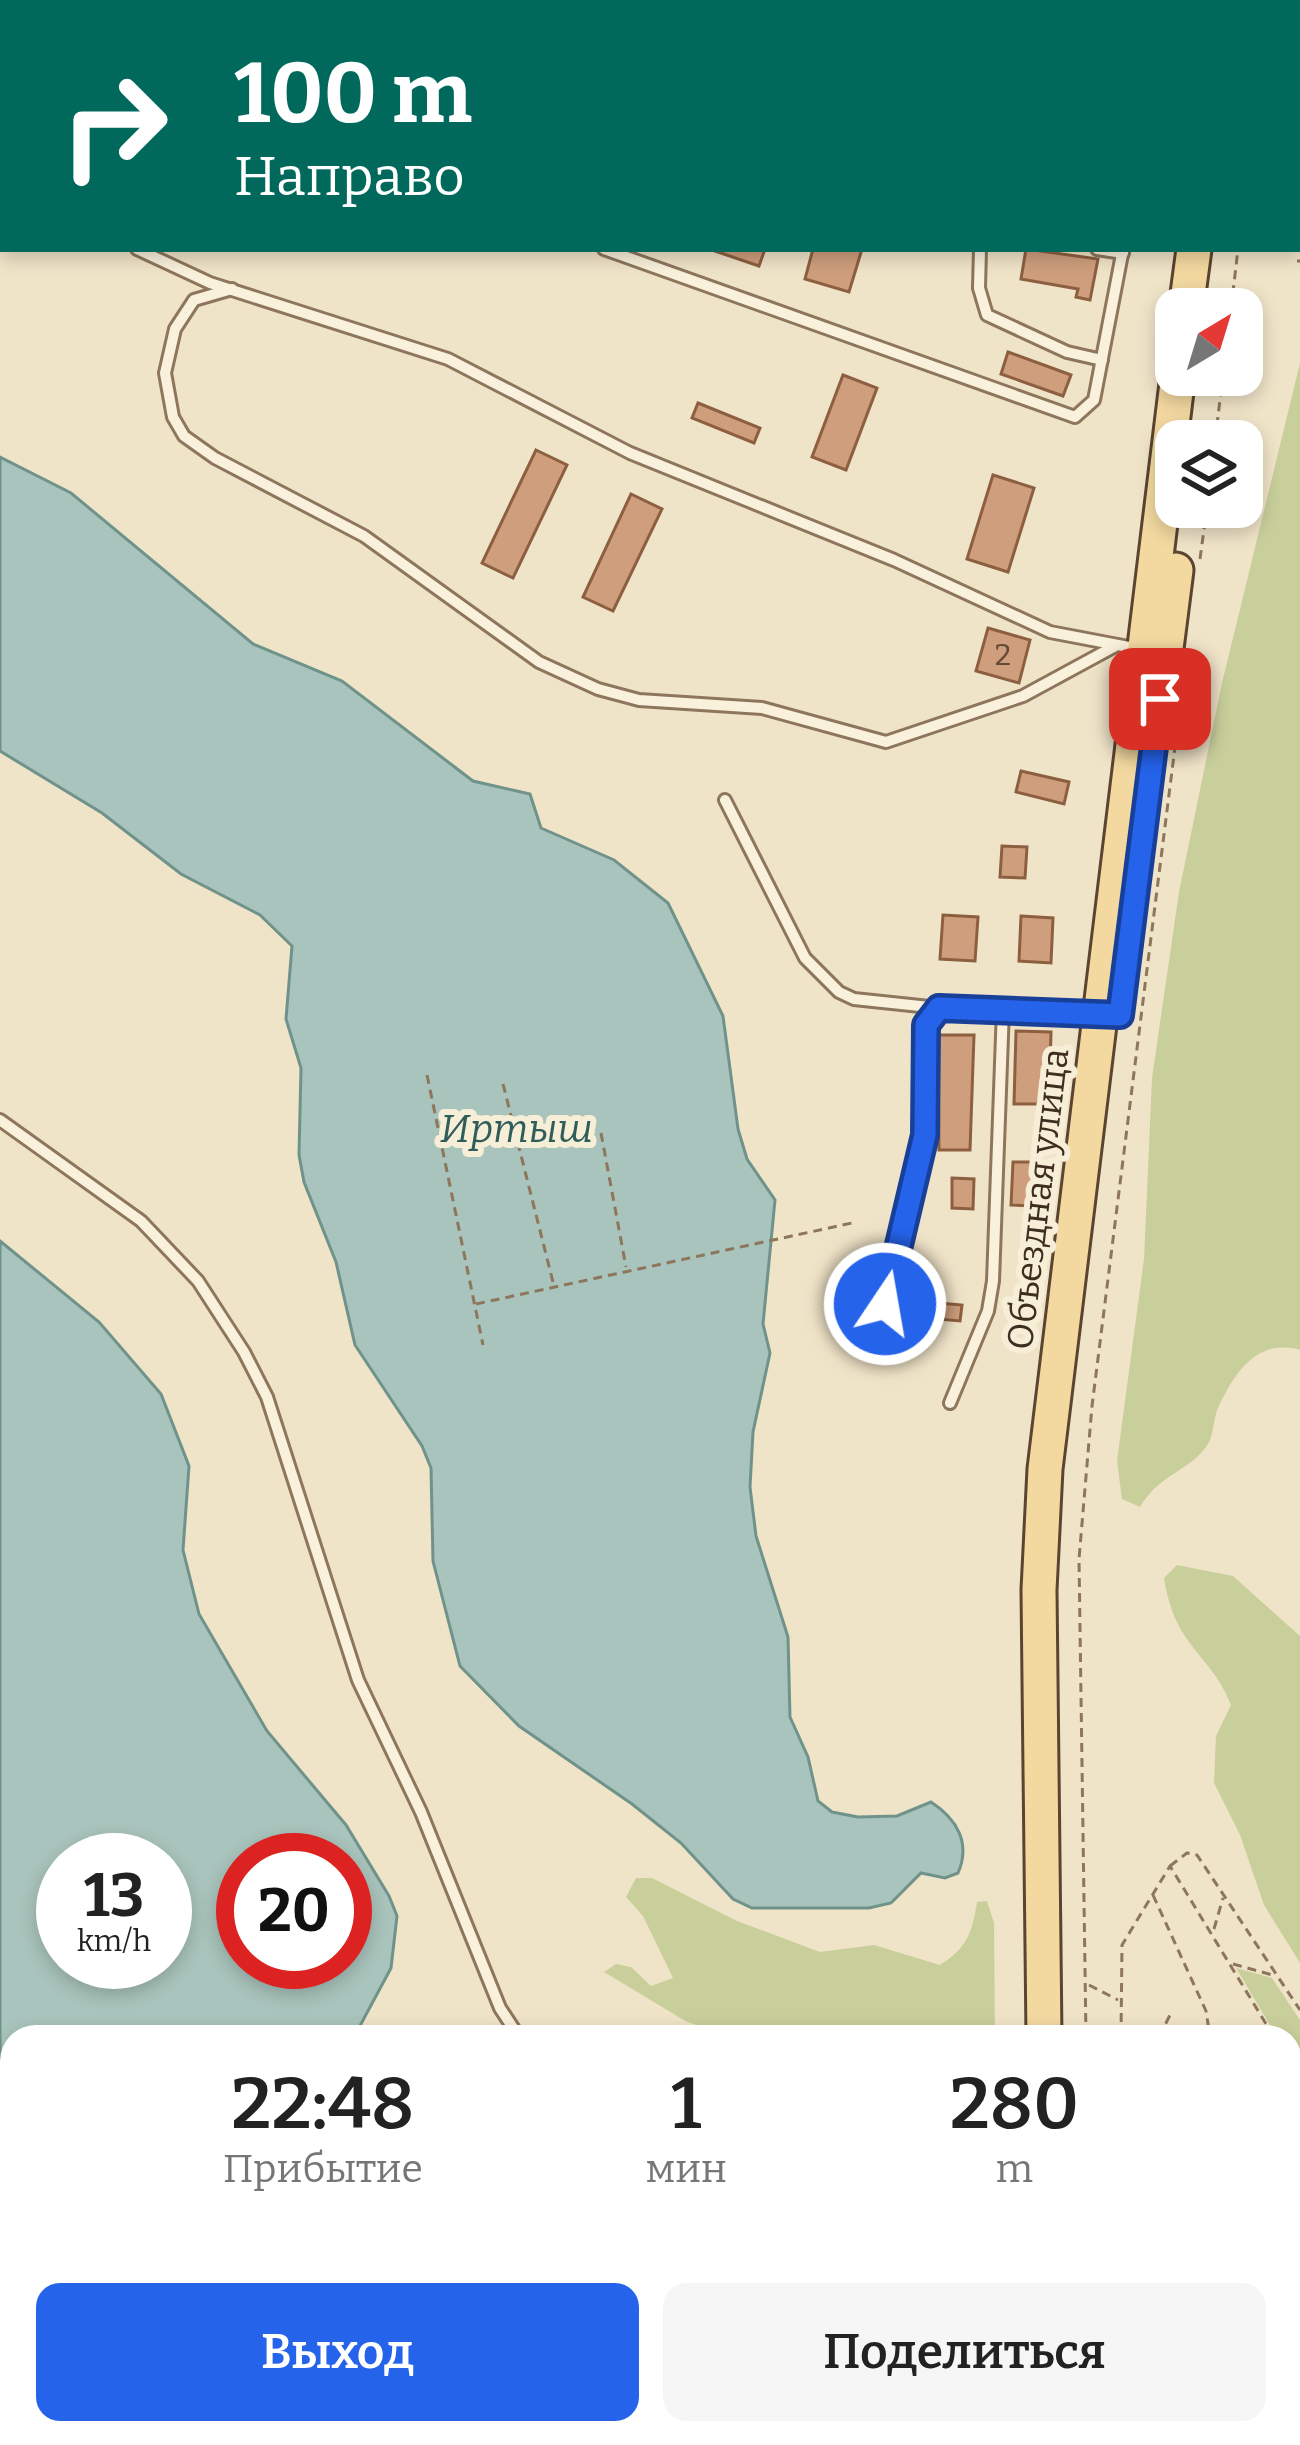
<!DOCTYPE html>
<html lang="ru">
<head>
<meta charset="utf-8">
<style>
  :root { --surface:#fff; --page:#f6f6f6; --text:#222; --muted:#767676; --accent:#2563eb }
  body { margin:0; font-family:Bitter,serif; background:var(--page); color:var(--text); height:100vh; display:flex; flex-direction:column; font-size:45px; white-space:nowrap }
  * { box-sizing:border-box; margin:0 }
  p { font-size:39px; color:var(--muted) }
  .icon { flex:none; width:66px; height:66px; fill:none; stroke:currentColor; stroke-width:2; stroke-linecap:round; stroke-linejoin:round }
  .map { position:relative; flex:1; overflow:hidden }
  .details { position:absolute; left:0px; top:2025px; width:1302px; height:420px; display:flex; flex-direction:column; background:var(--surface); border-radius:36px 36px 0 0; box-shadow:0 6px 18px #0003 }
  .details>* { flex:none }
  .banner { position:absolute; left:0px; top:0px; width:1302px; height:252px; box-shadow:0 6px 18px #0003; background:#00695c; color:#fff; overflow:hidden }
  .needle { width:78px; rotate:38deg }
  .tools { position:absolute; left:1155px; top:288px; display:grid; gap:24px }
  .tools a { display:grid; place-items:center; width:108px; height:108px; border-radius:24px; background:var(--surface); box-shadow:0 6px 18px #0003; font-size:60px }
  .speed { position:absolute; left:36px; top:1833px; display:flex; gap:24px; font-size:60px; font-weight:700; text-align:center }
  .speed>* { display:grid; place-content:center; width:156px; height:156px; border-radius:50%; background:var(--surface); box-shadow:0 6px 18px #0003; line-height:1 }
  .speed small { font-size:30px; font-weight:400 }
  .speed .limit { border:18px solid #d22; background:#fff; color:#111 }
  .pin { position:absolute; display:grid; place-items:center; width:102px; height:102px; color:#fff; margin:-51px; border-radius:24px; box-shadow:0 6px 18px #0006 }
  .me { position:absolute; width:132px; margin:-66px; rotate:12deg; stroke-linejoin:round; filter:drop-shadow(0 0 9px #0008) }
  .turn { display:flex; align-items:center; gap:42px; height:252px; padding:0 36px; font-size:54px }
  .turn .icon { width:156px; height:156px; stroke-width:2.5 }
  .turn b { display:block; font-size:84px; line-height:102px }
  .eta { display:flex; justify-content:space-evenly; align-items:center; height:204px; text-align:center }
  .eta b { font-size:72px; font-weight:600; line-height:84px }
  .cta { display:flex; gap:24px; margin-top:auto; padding:24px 36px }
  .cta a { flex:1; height:138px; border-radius:24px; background:var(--accent); color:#fff; font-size:48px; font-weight:600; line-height:138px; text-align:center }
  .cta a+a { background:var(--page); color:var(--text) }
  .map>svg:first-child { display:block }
</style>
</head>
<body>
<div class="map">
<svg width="1300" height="2445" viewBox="0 0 1300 2445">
  <rect width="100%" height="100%" fill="#f0e4c8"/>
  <g fill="#c9cf9b">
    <path d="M1300,363v987c-43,-12 -65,22 -82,58 -5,12 -4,26 -10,36 -17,27 -48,29 -68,63l-18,-8 -5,-38 27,-202 8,-181 27,-186 43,-209z"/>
    <path d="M1177,1565l56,11 67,60v327l-36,-58 -24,-70 -26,-52 2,-47 15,-31c-20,-52 -56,-56 -67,-127z"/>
    <path d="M636,1878h16l85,43 83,31 54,-7 66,20c27,-17 32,-32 37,-63l10,-1 7,22 1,114h-260l-48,-15 -83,-50 12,-8 15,3 20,19 22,-8 -30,-62 -17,-19z"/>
    <polygon points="1236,1968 1272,1978 1300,2020 1300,2058 1290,2053 1290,2037 1277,2037"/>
    <polygon points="868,2433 998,2433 997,2445 862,2445"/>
  </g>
  <g fill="#a9c4bc" stroke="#6f938a" stroke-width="3" fill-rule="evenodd">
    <path d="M0,457l71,36 182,151 89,37 131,100 57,13 11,34 73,32 54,43 55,113 15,113 9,30 28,41 -12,124 7,29 -17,79 -3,55 6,49 32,101 2,80 18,40 10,44 14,11 26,5 39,-1 34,-14c26,17 40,41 27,71l-13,5 -24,-5 -30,30 -22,5h-117l-19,-9 -52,-56 -49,-39 -113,-78 -59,-60 -27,-105 -2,-93 -9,-22 -67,-101 -19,-83 -32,-80 -5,-27 2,-87 -15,-49 6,-73 -32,-31 -79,-41 -79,-61 -102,-62z"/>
    <path d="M0,1241l99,81 62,72 28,72 -6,84 16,64 68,117 79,94 43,71 8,20 -6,52 -37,69h-342v144l-12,-16zM63,1860h102v102h-102zM243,1860h102v102h-102z"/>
  </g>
  <g fill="#cf9f7d" stroke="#8d5f41" stroke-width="3">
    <polygon points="709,249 765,249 759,266"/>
    <polygon points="813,249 862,249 849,292 805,279"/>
    <polygon points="1026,249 1098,259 1090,300 1076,297 1078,289 1021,279"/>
    <polygon points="1008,352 1071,375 1063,396 1001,374"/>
    <polygon points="843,375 877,388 846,470 812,457"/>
    <polygon points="698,403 760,428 754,443 692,418"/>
    <polygon points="536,450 567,465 513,578 482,563"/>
    <polygon points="993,475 1034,488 1008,572 967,559"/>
    <polygon points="631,494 662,509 613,611 583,597"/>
    <polygon points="988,628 1030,640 1019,683 976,671"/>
    <polygon points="1021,771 1069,782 1064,804 1016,792"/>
    <polygon points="1002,846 1027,847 1025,878 1000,877"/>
    <polygon points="943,915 978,917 975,961 940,959"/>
    <polygon points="1021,916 1053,918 1051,963 1019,961"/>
    <polygon points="1016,1031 1051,1032 1049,1104 1014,1104"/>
    <polygon points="938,1035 974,1035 970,1150 939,1150"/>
    <polygon points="1013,1162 1033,1162 1032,1206 1011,1205"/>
    <polygon points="952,1178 974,1179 973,1209 952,1208"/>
    <polygon points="939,1303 962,1305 960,1321 937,1319"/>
    <polygon points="342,2433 391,2433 431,2445 328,2445 339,2444"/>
    <polygon points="471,2433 616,2433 613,2445 511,2445"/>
  </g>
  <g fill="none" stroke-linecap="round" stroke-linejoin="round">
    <defs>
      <g id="lane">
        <polyline points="451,0 460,3"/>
        <polyline points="597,0 600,3"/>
        <polyline points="1079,0 1093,3"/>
        <polyline points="682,3 683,0"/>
        <polyline points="871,3 872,0"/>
        <polyline points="0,32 3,33"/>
        <polyline points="0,138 3,140"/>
        <polyline points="137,249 210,283 448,359 630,453 894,560 1050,632 1139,649"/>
        <polyline points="604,249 1075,417 1094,400 1123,249"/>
        <polyline points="980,249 979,288 987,315 1067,352 1102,360"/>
        <polyline points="1097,249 1123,253"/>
        <polyline points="232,289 194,300 175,329 165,373 173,417 184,436 215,458 364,536 539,662 598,689 639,700 762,708 886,742 1023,696 1117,645"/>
        <polyline points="725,800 805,958 839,992 854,999 939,1008 1095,1012"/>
        <polyline points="0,1120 141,1221 198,1281 244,1352 267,1397 358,1680 421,1812 500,2008 519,2037"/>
        <polyline points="885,1303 925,1135 926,1025 939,1008"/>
        <polyline points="950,1403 988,1311 993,1281 1003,1009"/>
        <polyline points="0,2259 12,2273"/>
        <polyline points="51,2433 59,2445"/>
        <polyline points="207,2433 229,2445"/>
        <polyline points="439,2433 479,2445"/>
        <polyline points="624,2445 627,2433"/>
      </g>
      <g id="primary">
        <polyline points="1246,3 1247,0"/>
        <polyline points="1186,309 1194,249"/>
        <polyline points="1156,727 1176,570"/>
        <polyline points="1044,2037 1039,1590 1045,1469 1178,375"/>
        <polyline points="1048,2433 1048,2445"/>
      </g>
    </defs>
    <use href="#lane" stroke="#8d765c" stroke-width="16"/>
    <use href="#primary" stroke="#5b4430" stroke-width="39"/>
    <g stroke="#8d765c" stroke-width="3" stroke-dasharray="9 6" stroke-linecap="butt">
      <polyline points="1297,261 1300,261"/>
      <polyline points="1231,309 1238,249"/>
      <polyline points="1215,441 1223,375"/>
      <polyline points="1200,559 1207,507"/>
      <polyline points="427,1075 483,1345"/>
      <polyline points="503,1084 554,1286"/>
      <polyline points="601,1133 626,1267"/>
      <polyline points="476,1304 852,1223"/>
      <polyline points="1170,1866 1187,1853 1197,1855 1300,2010"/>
      <polyline points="1153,1895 1206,2011 1210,2037"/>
      <polyline points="1214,1929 1223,1898"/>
      <polyline points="1233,1964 1276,1976"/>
      <polyline points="1089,1985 1118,2000"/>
      <polyline points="1086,2037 1079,1559 1092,1406 1175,747"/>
      <polyline points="1121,2037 1122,1945 1170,1866 1274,2037"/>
      <polyline points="1159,2037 1172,2011"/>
      <polyline points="1290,2057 1300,2066"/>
      <polyline points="1290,2167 1300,2182"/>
      <polyline points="1300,2273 1294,2283 1300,2297"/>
      <polyline points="1290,2315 1300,2327"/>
      <polyline points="1290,2427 1300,2383"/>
      <polyline points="1090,2433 1090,2445"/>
      <polyline points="1204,2433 1212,2445"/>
      <polyline points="1258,2433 1266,2445"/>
      <polyline points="897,2445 903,2433"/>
      <polyline points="1205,2445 1208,2433"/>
      <polyline points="1286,2445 1289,2433"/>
    </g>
    <use href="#lane" stroke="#faf1dc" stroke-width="10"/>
    <use href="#primary" stroke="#f3d9a0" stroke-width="33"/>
  </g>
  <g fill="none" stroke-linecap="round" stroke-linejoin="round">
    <defs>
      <polyline id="route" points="885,1304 925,1135 926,1025 939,1008 1120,1015 1160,699"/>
    </defs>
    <use href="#route" stroke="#184099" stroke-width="30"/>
    <use href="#route" stroke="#2563eb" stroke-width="21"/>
  </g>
  <g text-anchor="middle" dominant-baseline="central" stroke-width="12" stroke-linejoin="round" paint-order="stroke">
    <g font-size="30" fill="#624a37">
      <text x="1003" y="655">2</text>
    </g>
    <g font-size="36" fill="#3d2e20" stroke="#f7eed8">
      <text transform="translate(1038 1199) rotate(-83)">Объездная улица</text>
    </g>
    <g font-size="39" font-style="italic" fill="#2f5d5a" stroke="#f7eed8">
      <text x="517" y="1129">Иртыш</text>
    </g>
  </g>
</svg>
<div class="tools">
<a><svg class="needle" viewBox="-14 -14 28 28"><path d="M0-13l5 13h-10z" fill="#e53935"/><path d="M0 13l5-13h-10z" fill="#767676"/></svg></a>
<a><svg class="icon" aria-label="layers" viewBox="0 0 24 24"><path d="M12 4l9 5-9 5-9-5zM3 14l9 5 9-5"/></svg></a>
</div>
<div class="speed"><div>13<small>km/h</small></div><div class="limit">20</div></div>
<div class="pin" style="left:1160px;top:699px;background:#d93025"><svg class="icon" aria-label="arrive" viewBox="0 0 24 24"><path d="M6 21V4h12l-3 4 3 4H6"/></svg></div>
<svg class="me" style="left:885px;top:1304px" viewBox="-20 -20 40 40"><circle r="17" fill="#2563eb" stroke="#fff" stroke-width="3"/><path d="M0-11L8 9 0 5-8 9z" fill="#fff"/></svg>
<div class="banner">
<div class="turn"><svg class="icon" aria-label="right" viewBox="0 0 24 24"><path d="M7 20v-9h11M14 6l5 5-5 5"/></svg><div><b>100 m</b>Направо</div></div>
</div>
<section class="details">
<div class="eta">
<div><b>22:48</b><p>Прибытие</p></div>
<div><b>1</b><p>мин</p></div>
<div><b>280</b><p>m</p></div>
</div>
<div class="cta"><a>Выход</a><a>Поделиться</a></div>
</section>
</div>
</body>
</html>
